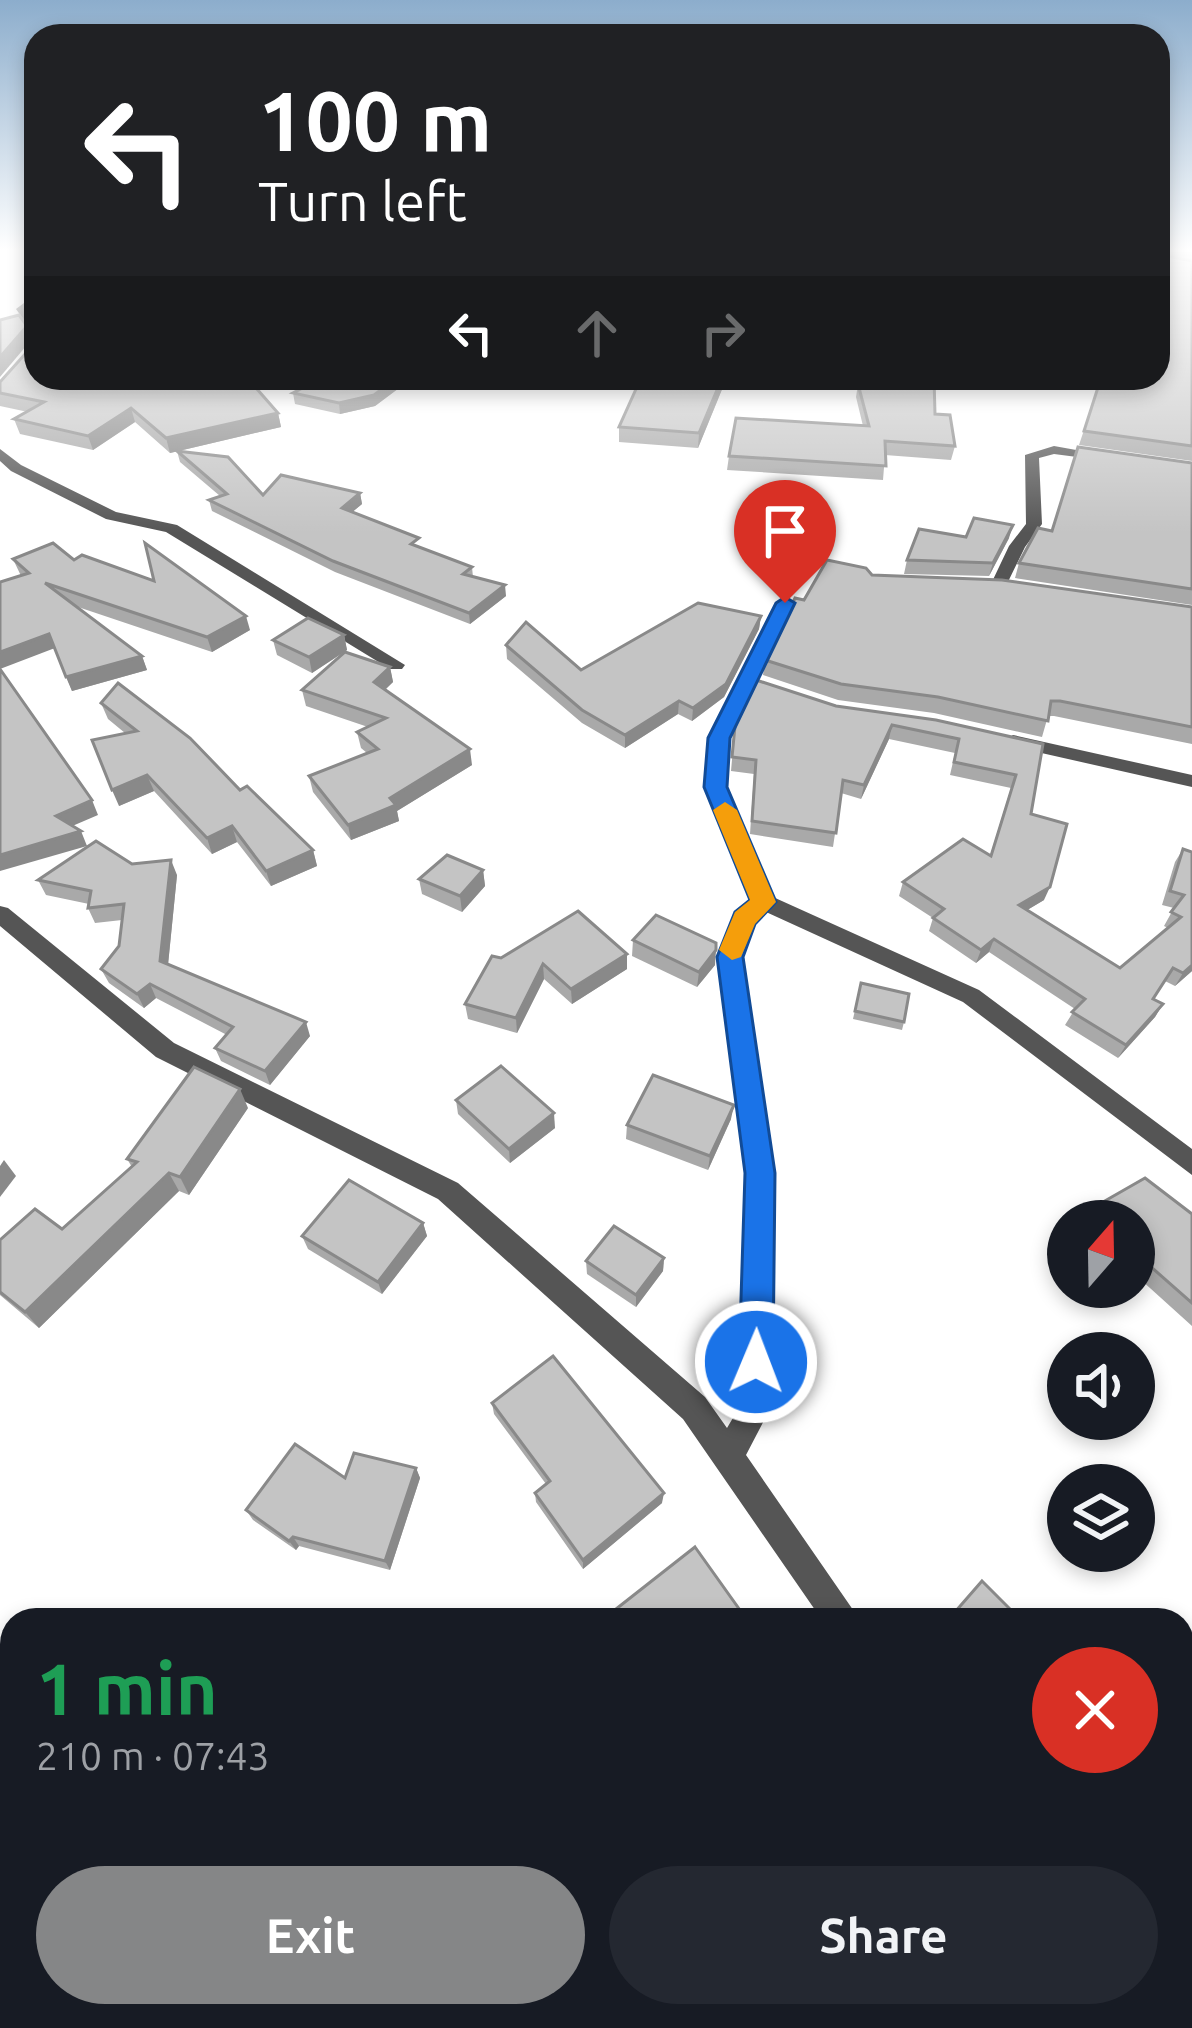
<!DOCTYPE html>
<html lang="en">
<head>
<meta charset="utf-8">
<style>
  :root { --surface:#171b24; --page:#242831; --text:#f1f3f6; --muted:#9ea1a6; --accent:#858687 }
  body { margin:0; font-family:Ubuntu,sans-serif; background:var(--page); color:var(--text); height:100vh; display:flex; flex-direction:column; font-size:45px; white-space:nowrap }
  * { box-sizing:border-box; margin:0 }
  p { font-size:39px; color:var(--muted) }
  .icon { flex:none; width:66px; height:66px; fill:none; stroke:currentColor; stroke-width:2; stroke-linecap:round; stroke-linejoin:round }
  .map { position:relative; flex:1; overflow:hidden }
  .drawer { position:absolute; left:0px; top:1608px; width:1194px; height:420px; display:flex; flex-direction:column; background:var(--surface); border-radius:36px 36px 0 0; box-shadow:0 6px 18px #0003 }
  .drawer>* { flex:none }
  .top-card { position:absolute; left:24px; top:24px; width:1146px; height:366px; border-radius:36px; box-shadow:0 6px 18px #0003; background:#202124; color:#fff; overflow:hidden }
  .needle { width:78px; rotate:20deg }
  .tools { position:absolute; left:1047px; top:1200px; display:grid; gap:24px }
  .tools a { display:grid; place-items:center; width:108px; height:108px; border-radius:50%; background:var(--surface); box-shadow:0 6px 18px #0003; font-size:60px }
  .pin { position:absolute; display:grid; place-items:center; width:102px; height:102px; color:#fff; margin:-123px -51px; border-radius:50% 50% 50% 0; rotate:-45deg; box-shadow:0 0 12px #0007 }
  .pin .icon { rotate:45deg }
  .me { position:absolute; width:132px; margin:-66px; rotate:1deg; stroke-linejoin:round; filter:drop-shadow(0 0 9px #0008) }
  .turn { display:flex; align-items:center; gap:42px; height:252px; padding:0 36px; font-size:54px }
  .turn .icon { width:156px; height:156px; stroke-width:2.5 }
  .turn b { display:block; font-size:84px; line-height:102px }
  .lanes { display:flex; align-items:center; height:114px; padding:0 36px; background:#0003; justify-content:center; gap:60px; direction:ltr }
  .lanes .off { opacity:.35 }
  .round { display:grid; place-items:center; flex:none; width:126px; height:126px; border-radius:63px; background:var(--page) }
  .headline { display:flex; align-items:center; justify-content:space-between; height:204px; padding:0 36px }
  h1 { font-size:72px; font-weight:600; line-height:90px; color:#1e9e55 }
  .cta { display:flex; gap:24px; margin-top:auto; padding:24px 36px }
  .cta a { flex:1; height:138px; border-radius:72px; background:var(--accent); color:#fff; font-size:48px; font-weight:600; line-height:138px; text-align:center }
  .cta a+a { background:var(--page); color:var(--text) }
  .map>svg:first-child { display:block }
</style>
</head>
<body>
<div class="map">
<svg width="1192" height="2028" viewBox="0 0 1192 2028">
  <rect width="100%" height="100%" fill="#fff"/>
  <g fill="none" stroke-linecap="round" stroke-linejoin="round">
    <g fill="#555" fill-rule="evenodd">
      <polygon points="36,294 36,304 28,310 36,323 36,337 16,309"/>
      <polygon points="1054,446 1115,457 1108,461 1054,454 1039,458 1042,524 1025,547 1004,590 992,590 990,586 1009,546 1026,524 1025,455"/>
      <polygon points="0,449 21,465 116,512 177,525 405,665 402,669 390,669 166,532 106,519 11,471 0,461"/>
      <polygon points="785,598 793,603 729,738 725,787 773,897 979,990 1192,1149 1192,1175 963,1002 766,912 754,923 742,957 773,1173 770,1409 746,1455 860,1620 822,1620 683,1419 438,1199 156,1057 0,926 0,906 8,908 174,1043 458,1183 705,1397 727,1428 740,1406 747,1173 718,957 736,913 752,900 705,787 709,738 777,603"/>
      <polygon points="1013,735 1192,775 1192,787 1006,745 1003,741"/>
      <polygon points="1182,2010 1191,2028 1144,2028 1139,2016 1182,2016"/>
    </g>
  </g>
  <g fill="#a9a9a9">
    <polygon points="1158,249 1192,249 1192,461 1079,445 1099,385 1089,383 1091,378 1158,378"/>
    <polygon points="36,378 209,378 210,380 278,413 281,427 170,453 135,422 93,450 20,434 14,419 28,412 0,406 0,382"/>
    <polygon points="862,378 934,378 935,414 955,446 951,460 885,455 883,480 727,470 729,456 863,426 856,397 858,384 862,384"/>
    <polygon points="725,382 698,448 619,442 619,427"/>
    <polygon points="403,385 375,406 340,414 295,404 293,393"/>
    <polygon points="177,451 263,495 360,493 362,504 352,512 421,548 472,567 473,577 506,596 470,624 335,572 212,511 209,500 220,496 180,462"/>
    <polygon points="1192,463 1192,605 1015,578 1019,563 1052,531"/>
    <polygon points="966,537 1009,538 989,576 904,574 907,560"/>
    <polygon points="13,559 74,560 250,630 212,652 75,606 142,656 147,670 72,691 55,648"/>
    <polygon points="872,575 1192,607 1192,744 1054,716 1048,716 1042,737 934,713 838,700 763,675 765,660 804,600"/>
    <polygon points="761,616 759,629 724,697 692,721 678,714 625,748 582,723 507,659 506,645 581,670"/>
    <polygon points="344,635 347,650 312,673 277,655 273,640"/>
    <polygon points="390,667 393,682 385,690 472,765 397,811 399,821 351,840 313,792 309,776 367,753 361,748 357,732 368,727 306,706 302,690"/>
    <polygon points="101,703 240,790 313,850 317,866 271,886 237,842 212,854 154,791 119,806 125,733 108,719"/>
    <polygon points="836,706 1043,744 1031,814 1044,900 1027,910 1120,968 1168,928 1164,926 1174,908 1162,905 1175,862 1183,849 1192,971 1175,986 1165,981 1154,999 1163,1004 1155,1017 1118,1058 1065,1025 1075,1009 989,952 976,963 929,931 933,918 899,896 903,882 990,856 1011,788 950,775 955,753 889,739 861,799 841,793 833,847 750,834 754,774 731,771 735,726"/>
    <polygon points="132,864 177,875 168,964 310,1036 270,1085 221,1061 215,1048 227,1035 156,998 144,1008 109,983 101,969 119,946 122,920 95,923 88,908 89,904 46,895 38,880"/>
    <polygon points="483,870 485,886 462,912 422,894 419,879"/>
    <polygon points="633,940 715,965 697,987 632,956"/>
    <polygon points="501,958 627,969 572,1004 544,979 517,1033 468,1019 465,1004"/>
    <polygon points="861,983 904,1022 902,1030 853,1019"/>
    <polygon points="456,1100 555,1128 510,1163 458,1114"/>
    <polygon points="248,1108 189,1195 179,1191 39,1328 0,1295 0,1240 62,1229 132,1167 127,1159"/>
    <polygon points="731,1119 708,1170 626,1139 627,1125"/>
    <polygon points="1089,1210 1192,1214 1192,1326 1140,1279 1135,1282 1134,1280 1134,1221 1082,1221"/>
    <polygon points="423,1223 427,1236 382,1294 308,1249 302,1236"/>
    <polygon points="664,1258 663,1271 636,1307 587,1274 586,1261"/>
    <polygon points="492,1403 662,1503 583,1569 536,1502 535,1493 546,1484 494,1414"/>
    <polygon points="416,1468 420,1478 390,1570 299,1546 296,1550 253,1520 246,1510 345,1478"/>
    <polygon points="921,2016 1007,2016 1016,2028 922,2028 917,2020"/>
  </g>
  <g fill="#898989">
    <polygon points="27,326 32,339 0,377 0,357"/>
    <polygon points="397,378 402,378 403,385 375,406 340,414 339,403"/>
    <polygon points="722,378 725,378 725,382 698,448 699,433"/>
    <polygon points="131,408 135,422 93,450 88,436"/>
    <polygon points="278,413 281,427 170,453 166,438"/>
    <polygon points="360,493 362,504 344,519 342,508"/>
    <polygon points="1013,525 1009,538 989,576 993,563"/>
    <polygon points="505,585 506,596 470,624 469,613"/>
    <polygon points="246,616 250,630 212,652 207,637"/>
    <polygon points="761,616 759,629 724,697 692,721 693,708"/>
    <polygon points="49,634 55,648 0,669 0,652"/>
    <polygon points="344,635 347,650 312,673 309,657"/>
    <polygon points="142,656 147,670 72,691 66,677"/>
    <polygon points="390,667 393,682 376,698 374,682"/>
    <polygon points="679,701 678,714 625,748 625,735"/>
    <polygon points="892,725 889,739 861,799 864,785"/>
    <polygon points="470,749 472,765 397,811 399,821 351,840 348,825"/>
    <polygon points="147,775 154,791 119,806 112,790"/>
    <polygon points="92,800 98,815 63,830 56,816"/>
    <polygon points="232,826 237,842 212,854 207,838"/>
    <polygon points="81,831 87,846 0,871 0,855"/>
    <polygon points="313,850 317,866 271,886 266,871"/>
    <polygon points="171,860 177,875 167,975 160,961"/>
    <polygon points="483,870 485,886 462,912 460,896"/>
    <polygon points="1050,887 1044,900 1014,918 1019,905"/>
    <polygon points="994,939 989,952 976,963 981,950"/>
    <polygon points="716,950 715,965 697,987 699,972"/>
    <polygon points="627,954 627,969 572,1004 571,989"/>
    <polygon points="543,964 544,979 517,1033 516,1018"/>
    <polygon points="1192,965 1192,971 1175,986 1183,973"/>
    <polygon points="150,984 156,998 144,1008 137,994"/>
    <polygon points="1163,1004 1155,1017 1118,1058 1126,1045"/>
    <polygon points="306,1022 310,1036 270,1085 265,1071"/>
    <polygon points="240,1089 248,1108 189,1195 180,1177"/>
    <polygon points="734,1105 731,1119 708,1170 710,1156"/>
    <polygon points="554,1113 555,1128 510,1163 509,1149"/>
    <polygon points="4,1160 16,1176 0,1197 0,1166"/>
    <polygon points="169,1173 179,1191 39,1328 25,1312"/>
    <polygon points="423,1223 427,1236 382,1294 378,1282"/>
    <polygon points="664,1258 663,1271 636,1307 636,1295"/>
    <polygon points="416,1468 420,1478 390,1570 385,1561"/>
    <polygon points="664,1493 662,1503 583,1569 583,1560"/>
    <polygon points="293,1537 299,1546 296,1550 289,1541"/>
  </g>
  <g fill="#c4c4c4" stroke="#898989" stroke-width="3">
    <polygon points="1158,254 1192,261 1192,446 1084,431 1101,378 1158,378"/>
    <polygon points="36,309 36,378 201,378 256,388 278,413 166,438 131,408 88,436 14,419 44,402 0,393 0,382 35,343"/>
    <polygon points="19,315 27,326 0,357 0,320"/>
    <polygon points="322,378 397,378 374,395 339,403 293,393"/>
    <polygon points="641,378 722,378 699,433 619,427"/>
    <polygon points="863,378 934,378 935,414 950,415 955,446 885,441 886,466 729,456 736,418 869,426 858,384 863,384"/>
    <polygon points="1078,447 1192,463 1192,589 1019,563 1038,528 1052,531"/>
    <polygon points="177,451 228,457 263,495 281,475 360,493 342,508 419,538 411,544 472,567 463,574 505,585 469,613 333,561 209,500 227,494"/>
    <polygon points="974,518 1013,525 993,563 907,560 919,529 966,537"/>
    <polygon points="53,543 74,560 82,555 154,581 145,543 246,616 207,637 45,583 142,656 66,677 49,634 0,652 0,582 29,573 13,559"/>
    <polygon points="827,560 866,568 872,575 1002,580 1192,607 1192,727 1060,701 1051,701 1048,721 938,697 841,684 765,660 795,598 804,600"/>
    <polygon points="698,603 761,616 726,684 693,708 679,701 625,735 582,710 506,645 526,622 581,670"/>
    <polygon points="308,618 344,635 309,657 273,640"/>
    <polygon points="345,652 390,667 374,682 470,749 390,798 396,805 348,825 309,776 378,749 357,732 386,718 302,690"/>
    <polygon points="0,669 92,800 56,816 81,831 0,855"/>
    <polygon points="756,680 836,706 936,720 1043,744 1031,814 1067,824 1050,887 1019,905 1120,968 1181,917 1171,912 1184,895 1170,891 1183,849 1192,852 1192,965 1183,973 1173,968 1153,999 1163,1004 1126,1045 1072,1012 1085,999 994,939 981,950 933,918 944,909 903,882 963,839 991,856 1016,775 954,762 959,739 892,725 864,785 843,780 836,833 752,821 756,760 732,757 735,726"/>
    <polygon points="118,683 190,738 240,790 247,786 313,850 266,871 232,826 207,838 147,775 112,790 92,740 137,731 101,703"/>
    <polygon points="96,841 132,864 171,860 160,961 306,1022 265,1071 215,1048 233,1027 150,984 137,994 101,969 119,946 124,904 88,908 91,891 38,880"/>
    <polygon points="447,855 483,870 460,896 419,879"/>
    <polygon points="578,911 627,954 571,989 543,964 516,1018 465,1004 492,956 501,958"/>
    <polygon points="656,915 716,943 716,950 699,972 633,940"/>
    <polygon points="861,983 909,994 904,1022 855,1011"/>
    <polygon points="501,1066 554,1113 509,1149 456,1100"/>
    <polygon points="194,1067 240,1089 180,1177 169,1173 25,1312 0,1292 0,1240 35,1209 62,1229 137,1162 127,1159"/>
    <polygon points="653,1075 734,1105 710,1156 627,1125"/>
    <polygon points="1145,1178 1192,1214 1192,1303 1150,1266 1146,1269 1134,1257 1134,1221 1100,1221 1089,1210"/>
    <polygon points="349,1180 423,1223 378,1282 302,1236"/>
    <polygon points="614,1226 664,1258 636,1295 586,1261"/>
    <polygon points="553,1356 664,1493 583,1560 535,1493 550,1481 492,1403"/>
    <polygon points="295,1444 345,1478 354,1453 416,1468 385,1561 293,1537 289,1541 246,1510"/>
    <polygon points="695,1547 747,1620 602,1620"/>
    <polygon points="982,1581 1021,1620 948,1620"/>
    <polygon points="932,2016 1007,2016 1016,2028 930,2028 926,2023"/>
  </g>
  <linearGradient id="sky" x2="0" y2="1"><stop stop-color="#8cadcc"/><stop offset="0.47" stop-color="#fff"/><stop offset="1" stop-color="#fff" stop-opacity="0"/></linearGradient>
  <rect width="1192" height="533" fill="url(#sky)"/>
  <polygon fill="#1a73e8" stroke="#114b97" stroke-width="3" points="785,597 795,603 730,738 727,787 776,902 755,924 743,957 775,1173 773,1362 768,1373 756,1378 744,1373 739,1362 745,1173 717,957 735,912 750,900 704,787 708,738 776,603"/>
  <polygon fill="#f59e0b" points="725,802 737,810 776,902 755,924 741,957 732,960 719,950 735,912 750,900 713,810"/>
</svg>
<div class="tools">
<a><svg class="needle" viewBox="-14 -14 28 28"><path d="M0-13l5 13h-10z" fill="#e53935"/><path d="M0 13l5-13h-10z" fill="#9ea1a6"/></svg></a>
<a><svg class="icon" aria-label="sound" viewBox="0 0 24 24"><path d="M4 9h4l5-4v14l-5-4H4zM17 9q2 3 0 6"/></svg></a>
<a><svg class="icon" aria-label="layers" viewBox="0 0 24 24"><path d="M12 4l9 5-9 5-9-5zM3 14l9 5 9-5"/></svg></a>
</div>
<div class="pin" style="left:785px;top:603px;background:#d93025"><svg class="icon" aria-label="arrive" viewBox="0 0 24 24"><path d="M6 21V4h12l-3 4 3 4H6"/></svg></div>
<svg class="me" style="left:756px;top:1362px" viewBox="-20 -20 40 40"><circle r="17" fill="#1a73e8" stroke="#fff" stroke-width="3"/><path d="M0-11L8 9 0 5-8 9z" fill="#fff"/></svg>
<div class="top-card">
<div class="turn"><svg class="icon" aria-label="left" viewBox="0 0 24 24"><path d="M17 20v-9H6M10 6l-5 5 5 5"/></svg><div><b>100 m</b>Turn left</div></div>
<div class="lanes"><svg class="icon" aria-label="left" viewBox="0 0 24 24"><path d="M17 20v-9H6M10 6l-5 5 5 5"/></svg><svg class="icon off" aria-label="ahead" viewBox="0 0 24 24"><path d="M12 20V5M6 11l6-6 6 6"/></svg><svg class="icon off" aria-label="right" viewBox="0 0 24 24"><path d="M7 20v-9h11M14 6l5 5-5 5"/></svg></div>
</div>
<section class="drawer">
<div class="headline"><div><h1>1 min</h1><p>210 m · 07:43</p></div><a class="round" style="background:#d93025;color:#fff"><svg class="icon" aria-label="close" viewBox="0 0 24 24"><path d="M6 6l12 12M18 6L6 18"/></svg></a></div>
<div class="cta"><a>Exit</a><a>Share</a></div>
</section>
</div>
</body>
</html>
